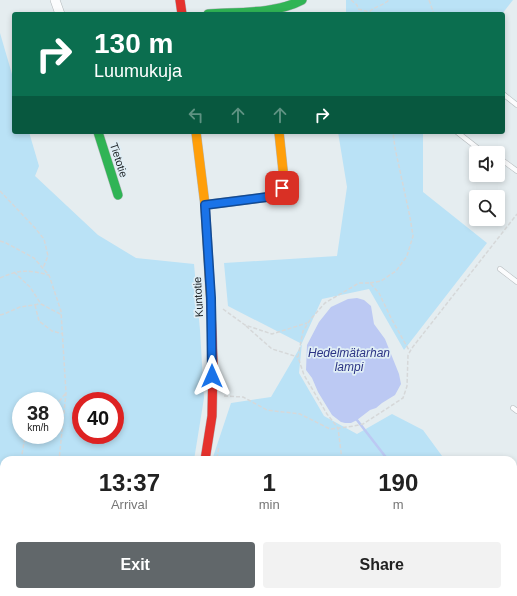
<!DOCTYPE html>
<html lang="en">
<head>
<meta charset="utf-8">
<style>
  :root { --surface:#fff; --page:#f2f2f2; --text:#222; --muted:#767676; --accent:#61676a }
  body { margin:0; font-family:Arial,sans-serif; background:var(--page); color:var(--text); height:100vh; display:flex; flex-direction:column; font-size:15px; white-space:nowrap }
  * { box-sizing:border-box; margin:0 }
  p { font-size:13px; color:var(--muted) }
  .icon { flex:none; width:22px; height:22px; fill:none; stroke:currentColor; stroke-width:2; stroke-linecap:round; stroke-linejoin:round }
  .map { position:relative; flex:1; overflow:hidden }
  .side { position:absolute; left:0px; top:456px; width:517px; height:140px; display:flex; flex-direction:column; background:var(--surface); border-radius:12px 12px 0 0; box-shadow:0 2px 6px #0003 }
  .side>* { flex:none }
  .guide { position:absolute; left:12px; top:12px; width:493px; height:122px; border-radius:4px; box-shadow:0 2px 6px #0003; background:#0b6e4f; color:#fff; overflow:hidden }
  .buttons { position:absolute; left:469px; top:146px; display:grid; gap:8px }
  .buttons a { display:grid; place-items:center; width:36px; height:36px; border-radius:4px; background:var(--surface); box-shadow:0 2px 6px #0003; font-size:20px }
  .speed { position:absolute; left:12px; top:392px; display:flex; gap:8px; font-size:20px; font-weight:700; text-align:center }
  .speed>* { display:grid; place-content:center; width:52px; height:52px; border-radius:50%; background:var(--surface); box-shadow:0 2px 6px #0003; line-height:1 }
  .speed small { font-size:10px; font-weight:400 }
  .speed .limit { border:6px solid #d22; background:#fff; color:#111 }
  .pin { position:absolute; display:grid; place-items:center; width:34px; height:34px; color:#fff; margin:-17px; border-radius:8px; box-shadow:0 2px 6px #0006 }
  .me { position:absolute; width:44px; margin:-22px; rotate:0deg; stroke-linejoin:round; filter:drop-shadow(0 0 3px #0008) }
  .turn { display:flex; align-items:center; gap:14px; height:84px; padding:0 16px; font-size:18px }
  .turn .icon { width:52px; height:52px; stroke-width:2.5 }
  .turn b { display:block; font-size:28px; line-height:34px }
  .lanes { display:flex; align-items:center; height:38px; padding:0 16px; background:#0003; justify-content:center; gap:20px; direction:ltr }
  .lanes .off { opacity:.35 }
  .eta { display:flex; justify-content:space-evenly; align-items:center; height:68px; text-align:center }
  .eta b { font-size:24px; font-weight:600; line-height:28px }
  .action { display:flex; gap:8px; margin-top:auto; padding:8px 16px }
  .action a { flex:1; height:46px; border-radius:4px; background:var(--accent); color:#fff; font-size:16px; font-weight:600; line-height:46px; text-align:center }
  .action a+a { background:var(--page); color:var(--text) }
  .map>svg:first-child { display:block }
</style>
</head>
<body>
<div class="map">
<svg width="517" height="596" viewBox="0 0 517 596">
  <rect width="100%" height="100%" fill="#e5edf0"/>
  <g fill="#bae2f6" fill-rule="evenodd">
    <polygon points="346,0 513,0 502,14 346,14"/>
    <path d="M0,33l14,48v51h15l10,34 -4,10 63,59 38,23 58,6 6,66 4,68 -10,62h-190v132h145l-2,4h-147zM21,401h34v34h-34zM81,401h34v34h-34z"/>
    <polygon points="338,132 423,132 423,192 487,243 404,350 369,289 322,299 302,343 299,373 324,416 357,434 392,414 423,430 445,460 212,460 231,403 271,397 302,344 228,306 224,263 337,256 347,187"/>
  </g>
  <polygon fill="#bcc9f3" points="357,298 364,300 371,306 374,324 385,339 399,374 401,384 395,395 382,403 376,408 370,410 357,420 351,423 345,423 341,422 332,415 318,392 312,378 306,370 307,345 319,322 331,307 348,299"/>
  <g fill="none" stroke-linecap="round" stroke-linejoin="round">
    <g stroke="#bcc9f3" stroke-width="2.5">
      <polyline points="357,420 388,460"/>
      <polyline points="414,596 417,592"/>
    </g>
    <defs>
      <g id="lane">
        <polyline points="503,94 517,105"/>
        <polyline points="457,132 480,150 491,151 493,153"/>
        <polyline points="498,157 517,171"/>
        <polyline points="500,269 517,282"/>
        <polyline points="513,408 517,411"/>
        <polyline points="513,558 517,559"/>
      </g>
      <g id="street">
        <polyline points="55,0 60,14"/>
        <polyline points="513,578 517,575"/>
        <polyline points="179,592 194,596"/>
      </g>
      <g id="fast">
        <path d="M208,14c29,-2 68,0 94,-14"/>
        <polyline points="98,132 118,195"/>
      </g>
      <g id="slow">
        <polyline points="196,132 205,205 211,305"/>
        <polyline points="205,205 275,196 282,188 284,180 279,132"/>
        <polyline points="163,596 164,592"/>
        <polyline points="235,596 324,592"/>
      </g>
      <g id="jam">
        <polyline points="180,0 182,14"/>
        <polyline points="205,460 212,416 213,363 211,305"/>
      </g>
    </defs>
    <use href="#lane" stroke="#b4b9bc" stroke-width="5.5"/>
    <use href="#street" stroke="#b4b9bc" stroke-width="10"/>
    <use href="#fast" stroke="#b4b9bc" stroke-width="10"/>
    <use href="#slow" stroke="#b4b9bc" stroke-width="10"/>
    <use href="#jam" stroke="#b4b9bc" stroke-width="10"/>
    <g stroke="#d6d8d9" stroke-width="1.5" stroke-dasharray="4 2" stroke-linecap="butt">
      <path d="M351,0l6,5 1,4 11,3c6,-6 14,-6 20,-12"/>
      <polyline points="429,0 434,14"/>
      <polyline points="0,191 35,228 44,239 48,256 43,268"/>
      <polyline points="0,241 6,243 34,258 49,275 61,311 66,393 59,460"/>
      <polyline points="14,272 30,287 41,304 62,315"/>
      <path d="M0,278c20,-9 29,-8 49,-3"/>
      <polyline points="370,283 381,281 396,271 407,256 413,236 410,217 395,148 393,132"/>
      <polyline points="35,305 39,321 52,331 63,334"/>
      <polyline points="223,309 245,325 272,334 307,323"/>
      <polyline points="0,315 4,314 20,307 40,304"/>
      <polyline points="246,326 272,349 298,357"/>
      <polyline points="224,396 243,397 267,410 300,414 330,429 354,426 363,424 403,398 407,386 408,355 412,348 517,214"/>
      <polyline points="55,406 66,393"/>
      <polyline points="217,458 219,446"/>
      <polyline points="21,460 25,437 28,435"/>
      <polyline points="342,460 338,428 327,414 304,375 298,357 303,331 310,320 325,303 359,283 370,283 379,293 391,318 410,352"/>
      <polyline points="0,575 4,573"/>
      <polyline points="78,592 82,592"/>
      <polyline points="109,592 120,596"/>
      <polyline points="0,593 10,594 17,592"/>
      <polyline points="10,596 10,592"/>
    </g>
    <use href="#lane" stroke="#fbfcfd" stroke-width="4.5"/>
    <use href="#street" stroke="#fbfcfd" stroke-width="9"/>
    <use href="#fast" stroke="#30b455" stroke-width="9"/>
    <use href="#slow" stroke="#ff9f0a" stroke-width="9"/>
    <use href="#jam" stroke="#e5322d" stroke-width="9"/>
  </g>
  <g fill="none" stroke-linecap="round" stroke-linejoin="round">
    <defs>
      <polyline id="route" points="212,376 211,298 205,205 275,196 282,188"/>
    </defs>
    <use href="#route" stroke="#114b97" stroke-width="10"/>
    <use href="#route" stroke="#1a73e8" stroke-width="7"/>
  </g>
  <g text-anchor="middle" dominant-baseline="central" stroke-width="3.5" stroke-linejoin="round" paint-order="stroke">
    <g font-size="11" fill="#1a1f22" stroke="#e0eef5">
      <text transform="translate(119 160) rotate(72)">Tietotie</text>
      <text transform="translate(198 297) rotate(-93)">Kuntotie</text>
    </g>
    <g font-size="12" font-style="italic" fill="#2b3384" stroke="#e0eef5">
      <text x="349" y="353">Hedelmätarhan<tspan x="349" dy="14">lampi</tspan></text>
    </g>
  </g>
</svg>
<div class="buttons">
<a><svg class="icon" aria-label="sound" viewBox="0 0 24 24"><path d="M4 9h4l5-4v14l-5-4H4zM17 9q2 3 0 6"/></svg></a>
<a><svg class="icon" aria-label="search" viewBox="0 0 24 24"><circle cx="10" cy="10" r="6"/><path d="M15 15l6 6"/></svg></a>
</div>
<div class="speed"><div>38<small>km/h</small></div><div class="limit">40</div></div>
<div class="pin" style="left:282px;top:188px;background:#d93025"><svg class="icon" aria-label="arrive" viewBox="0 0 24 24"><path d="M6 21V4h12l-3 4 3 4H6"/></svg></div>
<svg class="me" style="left:212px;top:376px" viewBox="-20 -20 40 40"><path d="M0-17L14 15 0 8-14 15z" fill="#1a73e8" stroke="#fff" stroke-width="4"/></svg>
<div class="guide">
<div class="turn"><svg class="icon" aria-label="right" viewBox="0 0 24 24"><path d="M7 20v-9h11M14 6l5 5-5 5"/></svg><div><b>130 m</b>Luumukuja</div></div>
<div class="lanes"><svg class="icon off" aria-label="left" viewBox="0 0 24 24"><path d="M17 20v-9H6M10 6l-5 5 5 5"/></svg><svg class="icon off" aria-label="ahead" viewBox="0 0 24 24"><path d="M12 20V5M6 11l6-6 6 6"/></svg><svg class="icon off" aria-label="ahead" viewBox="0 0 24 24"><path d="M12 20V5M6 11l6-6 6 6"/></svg><svg class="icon" aria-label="right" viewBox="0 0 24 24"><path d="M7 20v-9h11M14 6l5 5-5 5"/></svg></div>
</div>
<section class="side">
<div class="eta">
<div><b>13:37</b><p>Arrival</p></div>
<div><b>1</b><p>min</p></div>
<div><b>190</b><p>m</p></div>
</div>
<div class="action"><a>Exit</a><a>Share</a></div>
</section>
</div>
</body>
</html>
